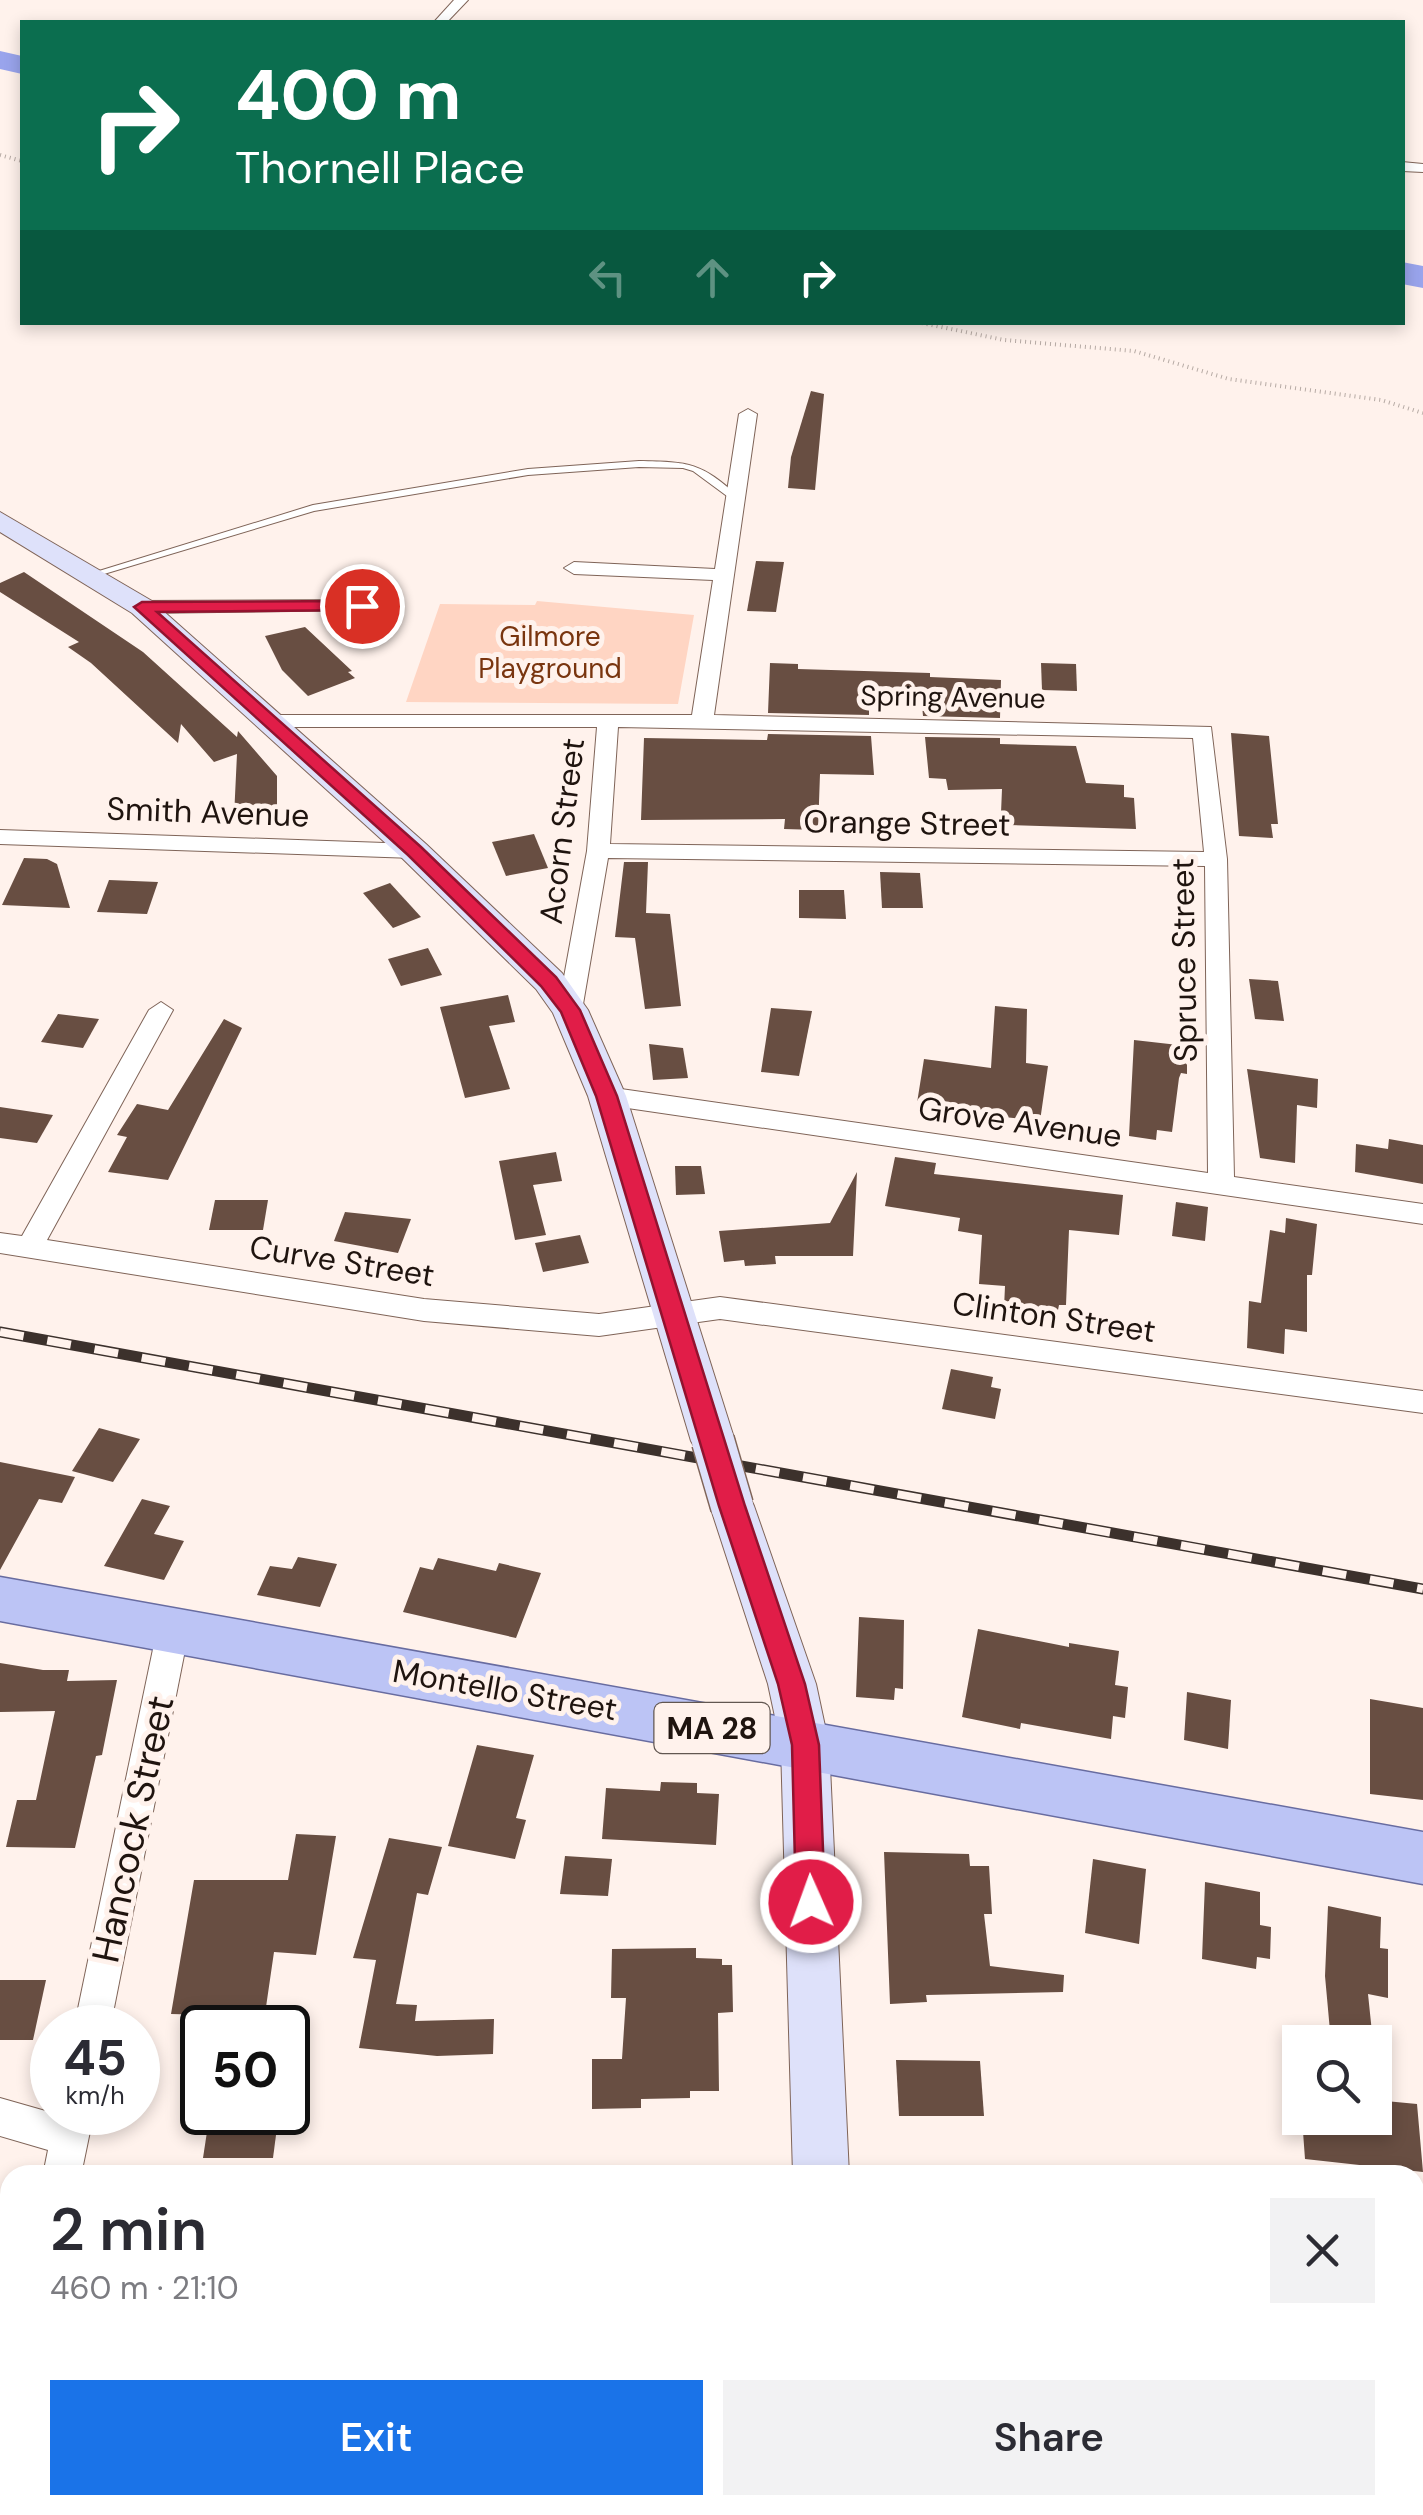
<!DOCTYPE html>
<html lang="en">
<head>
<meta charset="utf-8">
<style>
  :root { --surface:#fff; --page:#f2f2f3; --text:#2b2b33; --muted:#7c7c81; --accent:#1a73e8 }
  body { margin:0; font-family:"DM Sans",sans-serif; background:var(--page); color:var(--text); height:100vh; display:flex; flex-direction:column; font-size:38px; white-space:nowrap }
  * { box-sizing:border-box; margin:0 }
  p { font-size:32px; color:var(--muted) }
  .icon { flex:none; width:55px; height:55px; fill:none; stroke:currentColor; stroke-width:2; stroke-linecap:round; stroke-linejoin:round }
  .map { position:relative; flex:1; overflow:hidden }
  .sheet { position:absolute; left:0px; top:2165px; width:1425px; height:350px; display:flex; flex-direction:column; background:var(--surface); border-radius:30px 30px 0 0; box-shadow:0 5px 15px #0003 }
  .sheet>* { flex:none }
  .top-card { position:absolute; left:20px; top:20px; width:1385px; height:305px; border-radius:0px; box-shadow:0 5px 15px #0003; background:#0b6e4f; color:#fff; overflow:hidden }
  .buttons { position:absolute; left:1282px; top:2025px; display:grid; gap:20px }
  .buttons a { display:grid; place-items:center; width:110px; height:110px; border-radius:0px; background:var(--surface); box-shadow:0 5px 15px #0003; font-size:50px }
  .speed { position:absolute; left:30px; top:2005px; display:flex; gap:20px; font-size:50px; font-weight:700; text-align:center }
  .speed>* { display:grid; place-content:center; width:130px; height:130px; border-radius:50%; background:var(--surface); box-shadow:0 5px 15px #0003; line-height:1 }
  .speed small { font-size:25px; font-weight:400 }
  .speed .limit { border:5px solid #111; border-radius:15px; background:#fff; color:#111 }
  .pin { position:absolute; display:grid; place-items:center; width:85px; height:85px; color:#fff; margin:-42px; border:5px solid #fff; border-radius:50%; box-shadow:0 2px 10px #0007 }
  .me { position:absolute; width:110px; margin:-55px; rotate:358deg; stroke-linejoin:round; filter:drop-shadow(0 0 8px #0008) }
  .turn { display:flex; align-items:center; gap:35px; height:210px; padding:0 50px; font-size:45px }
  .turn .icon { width:130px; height:130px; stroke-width:2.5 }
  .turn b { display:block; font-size:70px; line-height:85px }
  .lanes { display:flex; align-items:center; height:95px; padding:0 50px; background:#0003; justify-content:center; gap:50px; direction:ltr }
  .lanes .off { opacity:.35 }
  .round { display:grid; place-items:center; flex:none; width:105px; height:105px; border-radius:0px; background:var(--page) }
  .head { display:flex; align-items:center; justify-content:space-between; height:170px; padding:0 50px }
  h1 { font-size:60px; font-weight:600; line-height:75px }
  .button { display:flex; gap:20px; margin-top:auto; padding:20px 50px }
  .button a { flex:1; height:115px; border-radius:0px; background:var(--accent); color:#fff; font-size:40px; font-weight:600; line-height:115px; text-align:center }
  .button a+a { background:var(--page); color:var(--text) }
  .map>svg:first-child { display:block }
</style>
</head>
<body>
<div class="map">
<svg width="1423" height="2515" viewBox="0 0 1423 2515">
  <rect width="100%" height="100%" fill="#fff2ec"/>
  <polygon fill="#ffd5c3" points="537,601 694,615 678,704 406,702 440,604 535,605"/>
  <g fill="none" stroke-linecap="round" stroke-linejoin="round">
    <g fill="#99a4ec" fill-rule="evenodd">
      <polygon points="0,51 22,56 22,74 0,69"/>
      <polygon points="1402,262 1423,266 1423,288 1402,284"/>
    </g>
  </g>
  <g fill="#684e42">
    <polygon points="811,391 824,394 815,490 788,488 791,457"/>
    <polygon points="756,561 784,562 776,612 747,611"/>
    <polygon points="24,572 143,652 237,737 238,731 277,776 277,814 234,817 237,754 214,762 181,724 178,743 91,663 68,647 79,642 0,592 0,583"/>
    <polygon points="305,627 352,671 348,672 355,678 308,696 282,670 265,636"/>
    <polygon points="770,663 798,664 798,669 930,673 930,677 1001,680 1000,718 923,716 922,705 869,706 869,715 768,713"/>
    <polygon points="1041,663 1076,664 1077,691 1042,690"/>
    <polygon points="1231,733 1269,736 1278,824 1271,824 1273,838 1239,836"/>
    <polygon points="768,734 871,736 874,775 820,774 818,830 784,829 785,819 641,820 644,738 767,740"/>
    <polygon points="925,737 1000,738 1000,744 1076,746 1086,783 1124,785 1124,797 1134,798 1136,829 1008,825 1008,814 1001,813 1002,789 948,790 946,779 929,778"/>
    <polygon points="534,834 548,868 506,876 492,842"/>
    <polygon points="24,858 47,859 57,864 70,908 2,905"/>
    <polygon points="624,862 648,862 646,913 670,914 681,1006 645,1009 635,938 615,937"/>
    <polygon points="880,872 920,873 923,908 882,908"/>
    <polygon points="109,880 158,882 147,914 97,912"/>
    <polygon points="390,883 421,917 393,928 363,893"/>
    <polygon points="799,890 844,890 846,919 799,918"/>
    <polygon points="428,948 442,975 401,986 388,959"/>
    <polygon points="1249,979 1278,981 1284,1021 1255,1019"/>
    <polygon points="508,995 515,1022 489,1026 510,1089 465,1098 440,1007"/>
    <polygon points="995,1006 1027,1009 1026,1063 1048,1066 1040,1121 930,1109 930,1105 917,1103 924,1059 991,1068"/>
    <polygon points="771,1008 812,1011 799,1076 761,1072"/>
    <polygon points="58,1014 99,1019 83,1048 41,1042"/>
    <polygon points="224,1019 242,1028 168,1180 108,1172 127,1137 117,1135 137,1104 168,1110"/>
    <polygon points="1134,1040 1187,1046 1187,1074 1181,1073 1179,1078 1172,1132 1157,1130 1156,1140 1129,1136"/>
    <polygon points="649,1044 683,1048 688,1078 653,1080"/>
    <polygon points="1247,1069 1318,1079 1317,1108 1297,1105 1295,1163 1260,1158"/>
    <polygon points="0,1107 53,1115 37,1143 0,1138"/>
    <polygon points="1389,1139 1423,1145 1423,1184 1355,1172 1356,1144 1388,1149"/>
    <polygon points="556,1152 562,1181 533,1185 546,1235 515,1240 499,1161"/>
    <polygon points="895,1157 936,1163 934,1174 1123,1195 1119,1235 1069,1230 1066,1305 1059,1305 1058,1310 1004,1308 1005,1286 979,1284 982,1235 958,1231 960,1218 885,1206"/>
    <polygon points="675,1166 701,1166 705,1194 676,1195"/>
    <polygon points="857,1172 853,1256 775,1256 776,1264 745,1266 744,1260 724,1262 719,1231 830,1223"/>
    <polygon points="215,1200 268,1200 263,1230 209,1230"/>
    <polygon points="1176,1202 1208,1207 1205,1241 1172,1236"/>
    <polygon points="345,1212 411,1219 398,1253 334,1241"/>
    <polygon points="1286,1218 1317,1224 1312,1275 1307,1275 1307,1332 1285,1329 1284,1354 1247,1348 1249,1301 1261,1303 1270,1230 1285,1233"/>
    <polygon points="580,1235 589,1263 543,1272 535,1243"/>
    <polygon points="951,1369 993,1377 991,1387 1001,1389 995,1419 942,1409"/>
    <polygon points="99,1428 140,1439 113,1482 72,1471"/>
    <polygon points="0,1462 75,1477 62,1503 39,1499 0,1570"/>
    <polygon points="142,1499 170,1506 154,1534 184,1541 164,1580 104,1566"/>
    <polygon points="298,1557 337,1564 320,1607 257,1595 270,1566 292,1569"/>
    <polygon points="438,1558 496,1571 499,1563 541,1573 516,1638 403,1612 420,1567 433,1570"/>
    <polygon points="859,1617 904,1620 903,1689 895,1688 894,1700 856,1697"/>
    <polygon points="978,1629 1069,1647 1069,1643 1119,1651 1115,1685 1128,1687 1125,1718 1113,1716 1111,1739 1021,1723 1020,1729 962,1717"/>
    <polygon points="0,1663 43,1670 69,1670 67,1681 117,1680 102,1755 96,1756 75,1848 6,1847 17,1800 36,1800 55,1711 0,1712"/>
    <polygon points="1187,1692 1231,1700 1228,1749 1184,1740"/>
    <polygon points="1370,1699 1423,1708 1423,1800 1370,1794"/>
    <polygon points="477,1745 534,1755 516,1818 526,1820 515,1859 448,1846"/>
    <polygon points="661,1782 697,1783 697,1793 719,1794 716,1845 602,1839 606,1788 660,1791"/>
    <polygon points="296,1834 336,1836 316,1955 274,1952 266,2007 252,2006 251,2016 171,2014 194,1880 288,1880"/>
    <polygon points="389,1838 442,1847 428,1895 417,1893 396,2004 417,2005 415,2021 494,2019 493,2054 437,2056 359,2048 376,1960 353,1958"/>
    <polygon points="884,1852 969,1854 970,1866 989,1866 992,1914 984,1914 990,1966 1064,1975 1063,1992 926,1995 927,2002 890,2004"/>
    <polygon points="565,1856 612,1859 608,1896 560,1894"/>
    <polygon points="1093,1859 1146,1869 1139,1944 1085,1933"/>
    <polygon points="1205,1882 1260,1892 1260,1925 1271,1927 1270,1959 1257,1957 1256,1969 1202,1959"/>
    <polygon points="1328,1906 1381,1917 1380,1948 1388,1949 1388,1998 1368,1994 1373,2042 1331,2042 1325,1976"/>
    <polygon points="696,1948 696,1958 722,1959 722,1965 732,1965 733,2012 718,2013 719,2091 690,2091 690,2098 641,2099 641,2108 592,2109 592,2059 622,2059 626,1998 611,1998 612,1949"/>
    <polygon points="0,1980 46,1980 33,2040 0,2040"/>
    <polygon points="896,2060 980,2061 984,2116 899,2116"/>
    <polygon points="1375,2100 1417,2104 1423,2172 1305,2159 1302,2118 1375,2118"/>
    <polygon points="210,2112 279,2112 273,2158 203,2158"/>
  </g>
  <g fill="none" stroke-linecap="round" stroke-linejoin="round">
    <defs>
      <path id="lane" d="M639,461c51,1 61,1 100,36l-8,2 -38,-28 -10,-3 -44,-1 -111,8 -214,36 -220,66 -8,-2 227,-70 215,-36z"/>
      <g id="street">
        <polygon points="454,0 468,0 447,22 434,22"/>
        <polygon points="1402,162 1423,164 1423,172 1402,171"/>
        <path d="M748,409l9,5 -43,301 497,12 16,132 7,318 189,27v20l-816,-119 -9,-3 -4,-6 4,-6 9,-3 601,86 -3,-307 -597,-8 -26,152 -12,8 -12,-8 29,-159 10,-124h-327l-11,-6 11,-6h422l21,-135 -139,-6 -10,-6 10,-6 141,7 24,-155zM618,727l575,11 11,114 -594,-8z"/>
        <polygon points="362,600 372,606 369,610 142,613 132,607 142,601"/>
        <polygon points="0,830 414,844 425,851 414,858 0,844"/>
        <polygon points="161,1002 173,1010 47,1240 424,1299 599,1314 720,1297 1423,1391 1423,1413 720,1319 599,1336 424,1321 0,1253 0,1233 22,1236 149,1010"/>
        <polygon points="173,1616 184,1620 189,1630 110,2028 74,2028 157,1630 162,1620"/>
        <polygon points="0,2098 56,2114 94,2112 81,2175 43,2175 48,2150 0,2136"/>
        <polygon points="10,2433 10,2505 21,2505 18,2515 0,2515 0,2438"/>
      </g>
      <g id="secondary">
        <polygon points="0,512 152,601 426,844 562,973 588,1010 626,1096 735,1441 728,1453 713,1458 698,1453 691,1441 588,1096 553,1013 536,989 402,858 132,613 0,532"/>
        <polygon points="732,1488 748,1493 754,1506 816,1684 829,1745 849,2175 793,2175 781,1745 768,1684 710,1506 716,1493"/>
        <polygon points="803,2505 863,2505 864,2515 802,2515"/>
      </g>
      <polygon id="primary" points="0,1577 1423,1832 1423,1884 0,1621"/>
    </defs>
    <use href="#lane" stroke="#7f6458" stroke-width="2"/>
    <use href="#street" stroke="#7f6458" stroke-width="2"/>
    <use href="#secondary" stroke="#7f6458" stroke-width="2"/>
    <use href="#primary" stroke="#686ca0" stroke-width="3"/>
    <g stroke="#b6aaa4" stroke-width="4" stroke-dasharray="1 4" stroke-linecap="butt">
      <polyline points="0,155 22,161"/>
      <polyline points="917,322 1004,340 1134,351 1229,379 1381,400 1423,413"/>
    </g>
    <use href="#lane" fill="#fff" fill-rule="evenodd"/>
    <use href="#street" fill="#fff" fill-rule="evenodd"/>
    <use href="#secondary" fill="#dee1fa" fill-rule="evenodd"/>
    <use href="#primary" fill="#bcc4f5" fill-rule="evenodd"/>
    <defs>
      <polyline id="rail" points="0,1332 1423,1589"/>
    </defs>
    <use href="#rail" stroke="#3c312c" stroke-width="11"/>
    <use href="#rail" stroke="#fff2ec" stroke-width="8" stroke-dasharray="24" stroke-linecap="butt"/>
    <defs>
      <polyline id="secondary-bridge" points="713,1441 732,1506"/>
    </defs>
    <use href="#secondary-bridge" stroke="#7f6458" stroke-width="45" stroke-linecap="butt"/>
    <use href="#secondary-bridge" stroke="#dee1fa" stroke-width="42"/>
  </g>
  <polygon fill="#e11d48" stroke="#92132f" stroke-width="2.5" points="362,601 371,606 368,610 157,612 421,847 556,977 580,1010 617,1096 745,1506 805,1684 819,1745 825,1902 821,1911 811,1915 801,1911 796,1902 792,1745 778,1684 719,1506 596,1096 561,1012 541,986 408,855 134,607 142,602"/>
  <g text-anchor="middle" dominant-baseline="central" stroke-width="10" stroke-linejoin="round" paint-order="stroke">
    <g font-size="28" fill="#79350f" stroke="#fff2ec">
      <text x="550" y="636">Gilmore<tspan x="550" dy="32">Playground</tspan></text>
    </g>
    <g font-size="28" fill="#1f140f" stroke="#fff2ec">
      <text transform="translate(953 697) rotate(1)">Spring Avenue</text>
    </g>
    <rect fill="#fff2ec" stroke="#625751" stroke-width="2.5" x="654.5" y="1703" width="115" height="50" rx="8"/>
    <g font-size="30" font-weight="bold" fill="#1f140f">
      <text x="712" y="1728">MA 28</text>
    </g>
    <g font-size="32" fill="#1f140f" stroke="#fff2ec">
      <text transform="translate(208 812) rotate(2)">Smith Avenue</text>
      <text transform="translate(907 823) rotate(1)">Orange Street</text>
      <text transform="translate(562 831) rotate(-83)">Acorn Street</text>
      <text transform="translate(1184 960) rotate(-91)">Spruce Street</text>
      <text transform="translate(1020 1122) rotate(8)">Grove Avenue</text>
      <text transform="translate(342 1261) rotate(9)">Curve Street</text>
      <text transform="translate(1054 1317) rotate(8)">Clinton Street</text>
      <text transform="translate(505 1690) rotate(10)">Montello Street</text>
    </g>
    <g font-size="38" fill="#1f140f" stroke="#fff2ec">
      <text transform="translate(133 1829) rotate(-78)">Hancock Street</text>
    </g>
  </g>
</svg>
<div class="buttons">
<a><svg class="icon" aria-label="search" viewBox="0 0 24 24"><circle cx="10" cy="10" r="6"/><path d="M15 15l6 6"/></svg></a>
</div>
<div class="speed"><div>45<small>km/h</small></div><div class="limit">50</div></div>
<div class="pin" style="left:362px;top:606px;background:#d93025"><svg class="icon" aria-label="arrive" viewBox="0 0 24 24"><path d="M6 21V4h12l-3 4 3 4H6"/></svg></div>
<svg class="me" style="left:811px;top:1902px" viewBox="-20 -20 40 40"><circle r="17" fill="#e11d48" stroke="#fff" stroke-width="3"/><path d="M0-11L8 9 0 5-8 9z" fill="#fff"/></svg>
<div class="top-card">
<div class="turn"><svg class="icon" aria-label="right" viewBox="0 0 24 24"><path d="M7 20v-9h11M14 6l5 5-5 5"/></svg><div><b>400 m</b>Thornell Place</div></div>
<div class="lanes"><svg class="icon off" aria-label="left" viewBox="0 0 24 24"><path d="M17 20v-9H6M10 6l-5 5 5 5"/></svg><svg class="icon off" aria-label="ahead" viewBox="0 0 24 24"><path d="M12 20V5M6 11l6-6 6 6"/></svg><svg class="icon" aria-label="right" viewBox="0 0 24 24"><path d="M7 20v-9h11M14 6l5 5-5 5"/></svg></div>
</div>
<section class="sheet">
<div class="head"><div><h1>2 min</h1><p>460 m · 21:10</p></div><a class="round"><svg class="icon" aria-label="close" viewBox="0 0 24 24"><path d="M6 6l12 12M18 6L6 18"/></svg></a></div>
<div class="button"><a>Exit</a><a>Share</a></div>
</section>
</div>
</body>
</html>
